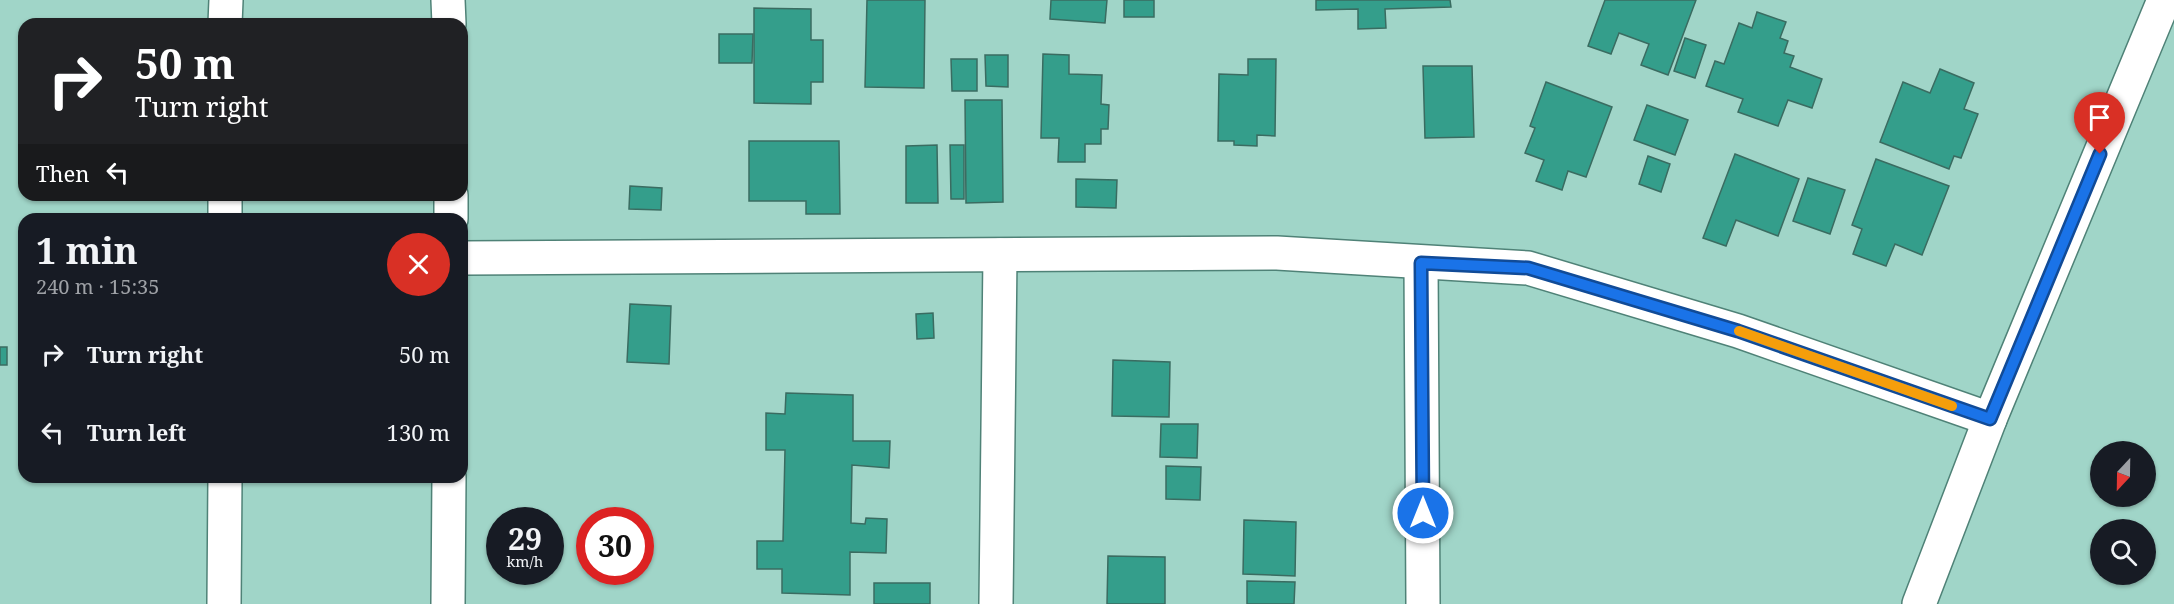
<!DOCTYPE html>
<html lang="en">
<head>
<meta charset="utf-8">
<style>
  :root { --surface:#171b24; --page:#242831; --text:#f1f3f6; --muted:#9ea1a6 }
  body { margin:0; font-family:"Noto Serif",serif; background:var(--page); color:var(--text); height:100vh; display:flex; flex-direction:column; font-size:22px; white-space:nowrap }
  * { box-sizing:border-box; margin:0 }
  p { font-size:20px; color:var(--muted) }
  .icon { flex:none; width:33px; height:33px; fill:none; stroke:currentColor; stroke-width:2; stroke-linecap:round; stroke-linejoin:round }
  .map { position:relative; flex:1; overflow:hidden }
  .side { position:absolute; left:18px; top:213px; width:450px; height:270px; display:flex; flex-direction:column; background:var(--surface); border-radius:18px; box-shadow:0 2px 4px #0004 }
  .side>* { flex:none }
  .top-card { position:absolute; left:18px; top:18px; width:450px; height:183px; border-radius:18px; box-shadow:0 2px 4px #0004; background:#202124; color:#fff; overflow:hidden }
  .needle { width:39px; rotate:202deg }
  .buttons { position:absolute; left:2090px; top:441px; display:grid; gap:12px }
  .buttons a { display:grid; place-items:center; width:66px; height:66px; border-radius:50%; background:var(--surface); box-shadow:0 2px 4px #0004; font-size:30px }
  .speed { position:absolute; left:486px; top:507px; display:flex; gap:12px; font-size:30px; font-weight:700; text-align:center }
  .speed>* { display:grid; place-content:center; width:78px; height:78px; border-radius:50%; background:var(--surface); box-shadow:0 2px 4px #0004; line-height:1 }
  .speed small { font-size:15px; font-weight:400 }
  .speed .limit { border:9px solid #d22; background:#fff; color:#111 }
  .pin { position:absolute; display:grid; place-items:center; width:51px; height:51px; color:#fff; margin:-62px -26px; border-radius:50% 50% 50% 0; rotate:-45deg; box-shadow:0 0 6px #0007 }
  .pin .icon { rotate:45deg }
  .me { position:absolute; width:66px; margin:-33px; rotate:0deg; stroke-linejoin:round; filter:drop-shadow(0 0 4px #0008) }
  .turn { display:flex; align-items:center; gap:21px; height:126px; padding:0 18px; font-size:27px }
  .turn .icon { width:78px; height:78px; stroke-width:2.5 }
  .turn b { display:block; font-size:42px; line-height:51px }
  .then { display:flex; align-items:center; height:57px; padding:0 18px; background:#0003; gap:12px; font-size:22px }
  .round { display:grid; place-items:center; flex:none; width:63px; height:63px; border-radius:32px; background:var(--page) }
  .head { display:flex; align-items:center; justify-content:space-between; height:102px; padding:0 18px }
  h1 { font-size:36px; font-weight:700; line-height:45px }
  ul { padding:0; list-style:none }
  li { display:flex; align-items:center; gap:18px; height:78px; padding:0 18px }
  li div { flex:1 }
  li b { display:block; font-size:22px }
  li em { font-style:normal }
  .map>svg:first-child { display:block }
</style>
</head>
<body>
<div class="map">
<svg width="2174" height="604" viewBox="0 0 2174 604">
  <rect width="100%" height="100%" fill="#a0d5c8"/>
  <g fill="#349e8b" stroke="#3a6c61" stroke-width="1.5">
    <polygon points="867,0 925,0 924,88 865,87"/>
    <polygon points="1051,0 1107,0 1105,23 1050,19"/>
    <rect x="1124" y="0" width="30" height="17"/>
    <polygon points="1316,0 1450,0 1451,7 1385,9 1386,28 1358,29 1358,9 1316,10"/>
    <polygon points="1605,0 1696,0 1668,75 1641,65 1649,44 1619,33 1611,54 1588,46"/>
    <polygon points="754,8 811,9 811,40 823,40 823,82 811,82 811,104 754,103"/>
    <polygon points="1757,12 1786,22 1780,38 1788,41 1784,53 1794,56 1790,67 1822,79 1812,108 1788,100 1778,126 1738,112 1743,99 1706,86 1715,61 1724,64 1739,23 1752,28"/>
    <polygon points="719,34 753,34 752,63 719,63"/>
    <polygon points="1685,38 1706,45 1695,78 1674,71"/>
    <polygon points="1043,54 1069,55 1069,74 1102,75 1101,104 1109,105 1108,129 1101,129 1101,144 1085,144 1085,162 1058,162 1059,138 1041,138"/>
    <polygon points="985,55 1008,55 1008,87 986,86"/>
    <polygon points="951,59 977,59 977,91 952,91"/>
    <polygon points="1248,59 1276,59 1275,136 1257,135 1257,146 1234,145 1234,141 1218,141 1219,74 1248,75"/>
    <polygon points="1423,66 1472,66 1474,137 1425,138"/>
    <polygon points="1940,69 1974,83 1964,109 1978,114 1961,158 1954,156 1949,169 1880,142 1903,82 1930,93"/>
    <polygon points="1546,82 1612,107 1586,177 1568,171 1562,190 1536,181 1544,160 1525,153 1535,128 1530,126"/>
    <polygon points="965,100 1002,100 1003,202 966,203"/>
    <polygon points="1647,105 1688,120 1675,155 1634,140"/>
    <polygon points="749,141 839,141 840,214 806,214 806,201 749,201"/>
    <polygon points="937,145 938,203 906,203 906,146"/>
    <polygon points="950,145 964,145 964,199 951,199"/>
    <polygon points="1735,154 1799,179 1778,236 1736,220 1726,246 1703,238"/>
    <polygon points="1648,156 1670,164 1661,192 1639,184"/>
    <polygon points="1876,159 1949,186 1922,255 1895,244 1886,266 1853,254 1862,229 1852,225"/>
    <polygon points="1808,178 1845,190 1830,234 1793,221"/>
    <polygon points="1076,179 1117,180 1116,208 1076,207"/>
    <polygon points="630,186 662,188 661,210 629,209"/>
    <polygon points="630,304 671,306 669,364 627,362"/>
    <polygon points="933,313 934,338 917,339 916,314"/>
    <rect x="0" y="347" width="7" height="18"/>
    <polygon points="1113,360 1170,362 1169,417 1112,416"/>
    <polygon points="786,393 853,395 853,441 890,441 889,468 852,465 851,523 865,524 866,518 887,519 886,553 850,552 850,595 782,593 782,569 757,569 757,541 783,541 785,450 766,450 766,413 785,414"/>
    <polygon points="1161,424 1198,424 1197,458 1160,457"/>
    <polygon points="1166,466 1201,467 1200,500 1166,499"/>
    <polygon points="1244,520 1296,522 1295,576 1243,574"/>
    <polygon points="1108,556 1165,557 1165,604 1107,604"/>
    <polygon points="1247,581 1295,582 1294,604 1247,604"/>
    <rect x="874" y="583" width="56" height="21"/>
  </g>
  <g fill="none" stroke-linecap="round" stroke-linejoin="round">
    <defs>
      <g id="minor">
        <polyline points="448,0 449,24"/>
        <polyline points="225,24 226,0"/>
        <polyline points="451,195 451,219"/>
        <polyline points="225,219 225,195"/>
        <polyline points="462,258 1277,253 1528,268 1738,331 1990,419"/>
        <polyline points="1421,263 1423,604"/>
        <polyline points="224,604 225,477"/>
        <polyline points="448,604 449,477"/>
        <polyline points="996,604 1000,255"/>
        <polyline points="1919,604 1990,419 2164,0"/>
      </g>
    </defs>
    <use href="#minor" stroke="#4f8277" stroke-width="36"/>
    <use href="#minor" stroke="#fff" stroke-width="33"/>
  </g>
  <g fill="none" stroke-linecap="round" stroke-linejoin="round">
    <defs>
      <polyline id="route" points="1423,513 1421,263 1528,268 1738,331 1990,419 2100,154"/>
    </defs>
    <use href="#route" stroke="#114b97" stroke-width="15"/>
    <use href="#route" stroke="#1a73e8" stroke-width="10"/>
    <polyline stroke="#f59e0b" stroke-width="10" points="1739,331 1952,406"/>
  </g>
</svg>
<div class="buttons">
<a><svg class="needle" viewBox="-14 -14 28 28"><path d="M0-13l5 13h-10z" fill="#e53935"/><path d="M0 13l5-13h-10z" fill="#9ea1a6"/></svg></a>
<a><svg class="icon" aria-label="search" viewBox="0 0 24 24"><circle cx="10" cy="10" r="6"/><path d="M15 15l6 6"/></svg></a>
</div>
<div class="speed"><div>29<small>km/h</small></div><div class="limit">30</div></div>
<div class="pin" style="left:2100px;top:154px;background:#d93025"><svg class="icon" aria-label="arrive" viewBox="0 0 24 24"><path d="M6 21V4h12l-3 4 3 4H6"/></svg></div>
<svg class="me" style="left:1423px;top:513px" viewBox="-20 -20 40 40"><circle r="17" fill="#1a73e8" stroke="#fff" stroke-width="3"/><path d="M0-11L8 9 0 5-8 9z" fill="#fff"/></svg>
<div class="top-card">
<div class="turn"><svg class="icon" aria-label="right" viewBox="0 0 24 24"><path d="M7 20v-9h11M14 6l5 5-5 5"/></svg><div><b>50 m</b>Turn right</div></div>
<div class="then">Then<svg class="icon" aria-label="left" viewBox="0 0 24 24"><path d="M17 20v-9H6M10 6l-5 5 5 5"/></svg></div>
</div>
<section class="side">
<div class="head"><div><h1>1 min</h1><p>240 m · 15:35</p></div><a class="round" style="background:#d93025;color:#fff"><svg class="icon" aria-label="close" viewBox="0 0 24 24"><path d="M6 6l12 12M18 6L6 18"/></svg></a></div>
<ul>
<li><svg class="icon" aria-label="right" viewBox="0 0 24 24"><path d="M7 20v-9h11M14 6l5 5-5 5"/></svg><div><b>Turn right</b></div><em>50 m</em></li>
<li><svg class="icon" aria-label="left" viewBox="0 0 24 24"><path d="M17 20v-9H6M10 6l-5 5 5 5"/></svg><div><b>Turn left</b></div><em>130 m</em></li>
</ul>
</section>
</div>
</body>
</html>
